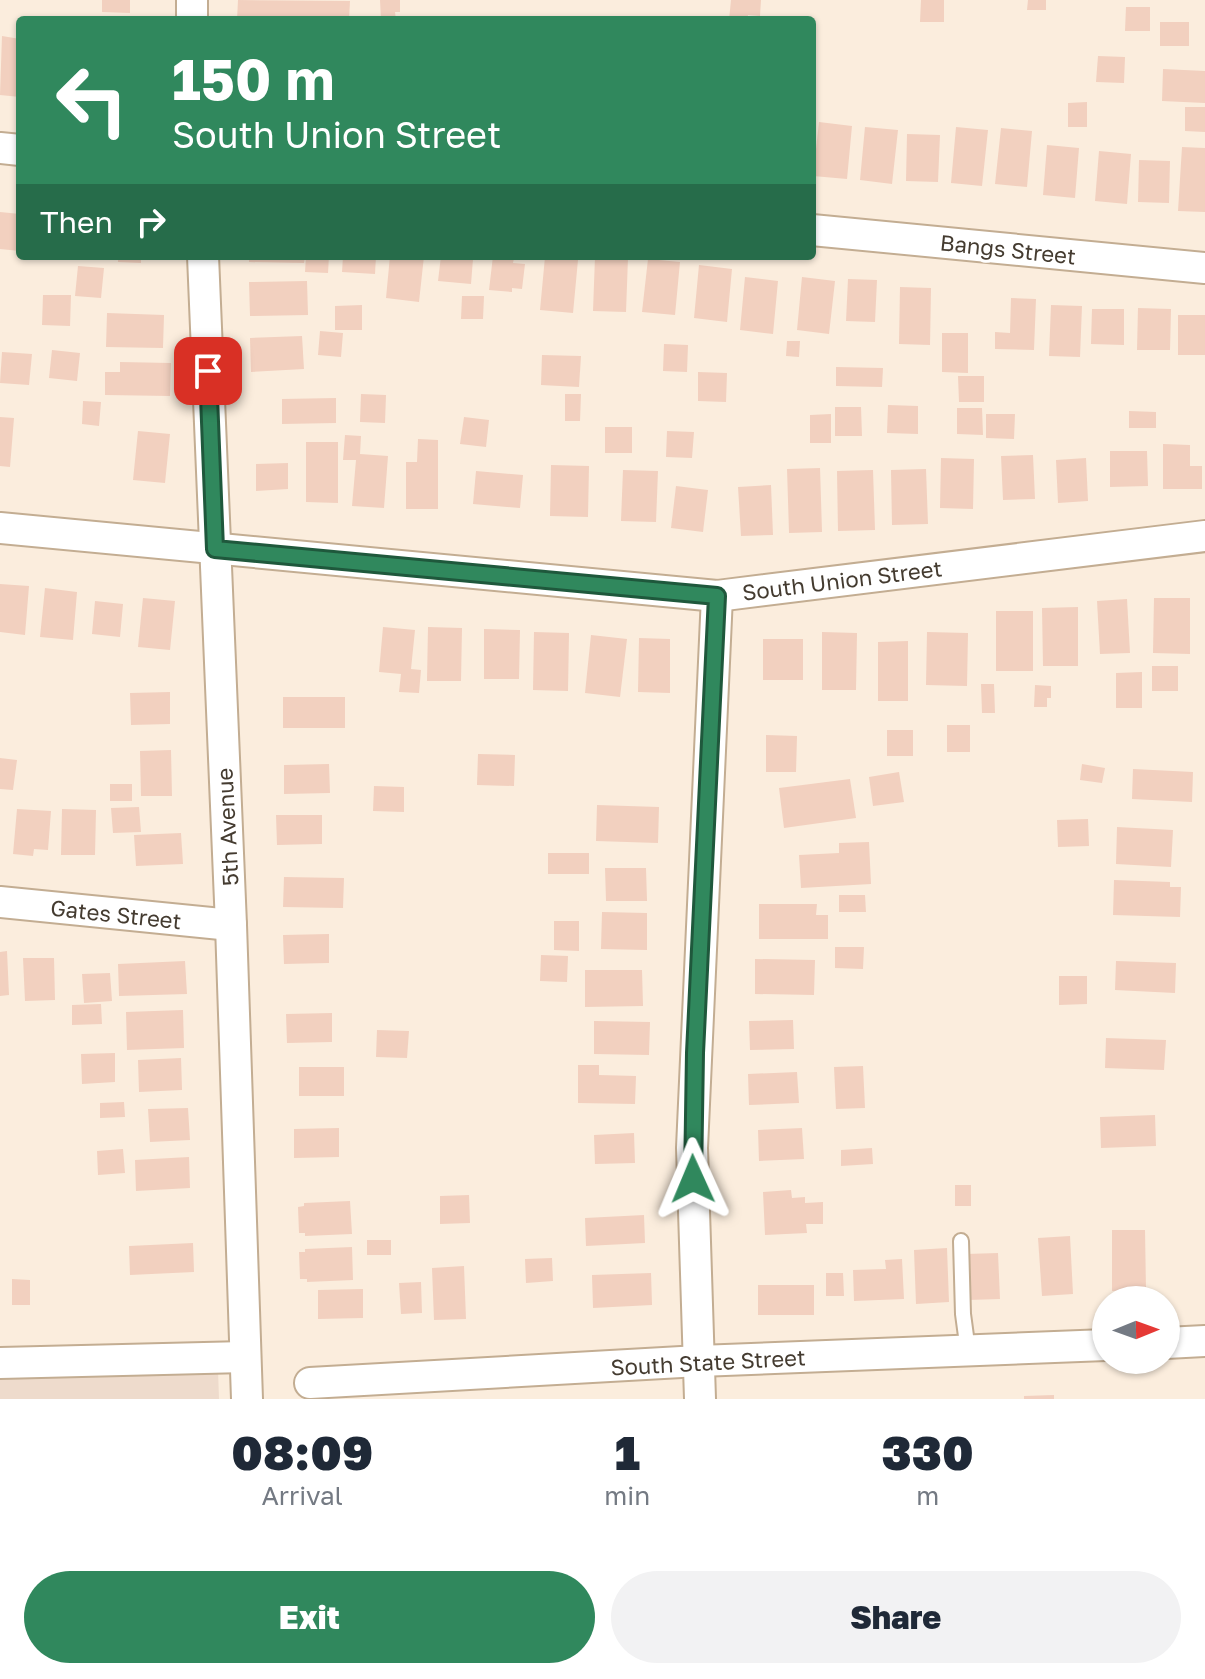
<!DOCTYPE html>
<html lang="en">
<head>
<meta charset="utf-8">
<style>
  :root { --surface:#fff; --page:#f2f2f3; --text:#1f2937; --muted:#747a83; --accent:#30885d }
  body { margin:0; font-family:"Golos Text",sans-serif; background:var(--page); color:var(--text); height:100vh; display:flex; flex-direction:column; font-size:30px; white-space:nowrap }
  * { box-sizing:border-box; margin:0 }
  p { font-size:26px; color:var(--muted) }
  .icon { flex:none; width:44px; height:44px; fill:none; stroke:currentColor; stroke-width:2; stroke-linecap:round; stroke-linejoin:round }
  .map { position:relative; height:1399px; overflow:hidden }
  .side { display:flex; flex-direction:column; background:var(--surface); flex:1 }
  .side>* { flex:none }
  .top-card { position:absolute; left:16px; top:16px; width:800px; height:244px; border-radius:8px; box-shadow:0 2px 6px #0004; background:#30885d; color:#fff; overflow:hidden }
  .needle { width:52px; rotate:89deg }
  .controls { position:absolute; left:1092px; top:1286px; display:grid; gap:16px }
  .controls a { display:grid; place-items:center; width:88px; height:88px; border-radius:50%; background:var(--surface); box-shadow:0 2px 6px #0004; font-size:40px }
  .pin { position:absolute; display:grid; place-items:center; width:68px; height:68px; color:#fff; margin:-34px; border-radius:16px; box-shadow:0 4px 12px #0006 }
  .me { position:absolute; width:88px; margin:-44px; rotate:359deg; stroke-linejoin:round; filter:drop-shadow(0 0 6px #0008) }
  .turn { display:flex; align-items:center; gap:28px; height:168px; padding:0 24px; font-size:36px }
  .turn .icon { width:104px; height:104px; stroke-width:2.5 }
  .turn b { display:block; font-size:56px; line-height:68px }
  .then { display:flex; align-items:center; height:76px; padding:0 24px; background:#0003; gap:16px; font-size:30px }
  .eta { display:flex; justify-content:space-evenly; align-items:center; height:136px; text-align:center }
  .eta b { font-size:48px; font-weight:800; line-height:56px }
  .action { display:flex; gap:16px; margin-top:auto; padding:16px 24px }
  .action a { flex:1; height:92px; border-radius:48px; background:var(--accent); color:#fff; font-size:32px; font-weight:800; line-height:92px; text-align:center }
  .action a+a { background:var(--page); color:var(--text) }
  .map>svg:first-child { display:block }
</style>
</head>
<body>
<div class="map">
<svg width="1205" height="1399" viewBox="0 0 1205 1399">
  <rect width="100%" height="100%" fill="#fbeddd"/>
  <polygon fill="#eedbcc" points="218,1370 219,1399 0,1399 0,1377"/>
  <g fill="#f2d0bf">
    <polygon points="102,0 130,0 130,13 102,12"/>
    <polygon points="238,0 350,1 349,20 237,20"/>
    <polygon points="380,0 400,0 400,12 395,12 396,20 381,20"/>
    <polygon points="731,0 761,0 760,16 748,15 747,20 729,20"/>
    <polygon points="921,0 944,0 944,22 920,22"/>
    <polygon points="1028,0 1046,0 1046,10 1027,10"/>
    <polygon points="1126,7 1150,7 1150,31 1125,31"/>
    <rect x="1160" y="22" width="29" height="24"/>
    <polygon points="2,36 20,39 20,97 0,95"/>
    <polygon points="1098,56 1125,57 1124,83 1096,82"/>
    <polygon points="1163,69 1205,71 1205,103 1162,101"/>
    <polygon points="1087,102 1087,127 1068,127 1068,103"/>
    <polygon points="1185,107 1205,107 1205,132 1185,131"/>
    <polygon points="819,122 852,126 847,179 813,176"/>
    <polygon points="865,127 898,130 892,184 860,180"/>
    <polygon points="956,127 988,130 982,186 951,183"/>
    <polygon points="1001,128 1032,131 1027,187 995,184"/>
    <polygon points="907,134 940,135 938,182 906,181"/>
    <polygon points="1047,145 1079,148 1075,198 1043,195"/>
    <polygon points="1182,147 1205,148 1205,212 1178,211"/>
    <polygon points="1099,151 1131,154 1127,204 1095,201"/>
    <polygon points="1139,160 1170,161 1169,203 1138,202"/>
    <polygon points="0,212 20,214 20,251 0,249"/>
    <polygon points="118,256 141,256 141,263 118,262"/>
    <polygon points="249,256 305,256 304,263 249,262"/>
    <polygon points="306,256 329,256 328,273 305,272"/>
    <polygon points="343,256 376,256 375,274 342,272"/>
    <polygon points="390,256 424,256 419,302 386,298"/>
    <polygon points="441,256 462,256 462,258 473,259 471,284 438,281"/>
    <polygon points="493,256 514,258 513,263 525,264 522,289 512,288 512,292 489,290"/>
    <polygon points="545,257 578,260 573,313 540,310"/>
    <polygon points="595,257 628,258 626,312 593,311"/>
    <polygon points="648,259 680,262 675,315 642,312"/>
    <polygon points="699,265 732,269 727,322 694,318"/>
    <polygon points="78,266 104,268 101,298 75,296"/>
    <polygon points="745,277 778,281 773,334 740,330"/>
    <polygon points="802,277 835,281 829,334 797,330"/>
    <polygon points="848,279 877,280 875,322 846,321"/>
    <polygon points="307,281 308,315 250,316 249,282"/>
    <polygon points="900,287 931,288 930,345 899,344"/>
    <polygon points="43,295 71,295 70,326 42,325"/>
    <polygon points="462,296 484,296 483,319 461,319"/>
    <polygon points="1011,298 1036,299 1034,350 995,349 995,332 1010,333"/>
    <polygon points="362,305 362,330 335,330 335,306"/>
    <polygon points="1051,305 1082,306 1080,357 1049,356"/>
    <polygon points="1138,308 1171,309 1170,350 1137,350"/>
    <polygon points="1092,309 1124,309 1124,345 1091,344"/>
    <polygon points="107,313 164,315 163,348 106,347"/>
    <rect x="1178" y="315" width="27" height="40"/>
    <polygon points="320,331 343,333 341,357 318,355"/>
    <polygon points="942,333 968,333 968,373 942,372"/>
    <polygon points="302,336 304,369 251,372 250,338"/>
    <polygon points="787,341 800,341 799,357 786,356"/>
    <polygon points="664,344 688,345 687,372 663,371"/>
    <polygon points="52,350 80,353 77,381 49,378"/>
    <polygon points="2,352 32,354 29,385 0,383"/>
    <polygon points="542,355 581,356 579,387 541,385"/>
    <polygon points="120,362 171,363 170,396 105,395 105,372 120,372"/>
    <polygon points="836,367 883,368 882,387 836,386"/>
    <polygon points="698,372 727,373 726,402 698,401"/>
    <polygon points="958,376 984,376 984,402 959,402"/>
    <polygon points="361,394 386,395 385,423 360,422"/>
    <polygon points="565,394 581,394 580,421 565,421"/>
    <polygon points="336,398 336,423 282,424 282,399"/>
    <polygon points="83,401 101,402 99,426 82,424"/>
    <polygon points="888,405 918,406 918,434 887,433"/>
    <polygon points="835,407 861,407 862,436 835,436"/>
    <polygon points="957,408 982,408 983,435 957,434"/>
    <polygon points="1129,411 1156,412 1156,428 1129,428"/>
    <polygon points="831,414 831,443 810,443 810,415"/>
    <polygon points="986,414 1015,414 1014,439 986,438"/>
    <polygon points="0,417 14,418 10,467 0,466"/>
    <polygon points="464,417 489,420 486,447 460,444"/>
    <rect x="605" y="427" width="27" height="26"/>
    <polygon points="138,431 170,434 165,483 133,480"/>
    <polygon points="667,431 694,432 692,458 666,457"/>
    <polygon points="345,435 361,436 360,454 388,456 384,508 352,506 356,460 343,460"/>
    <polygon points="418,439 438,440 438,509 406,509 406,462 417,462"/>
    <polygon points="306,442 338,442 338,503 306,502"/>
    <polygon points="1163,444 1190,445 1190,466 1202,466 1202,489 1163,489"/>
    <polygon points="1110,451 1147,451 1148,486 1110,487"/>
    <polygon points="1033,455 1035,499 1003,500 1001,456"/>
    <polygon points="941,458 974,459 973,509 940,508"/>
    <polygon points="1086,458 1088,501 1058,503 1056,460"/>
    <polygon points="288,463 288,489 256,491 256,464"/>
    <polygon points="551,465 589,466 588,517 550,516"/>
    <polygon points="820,468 822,532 789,533 787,469"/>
    <polygon points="926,469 928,524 892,525 891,470"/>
    <polygon points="623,470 658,471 656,522 621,521"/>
    <polygon points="873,470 875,530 838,531 837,471"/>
    <polygon points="476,471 523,475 520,508 473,504"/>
    <polygon points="771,485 773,535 741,536 738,487"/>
    <polygon points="676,486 708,490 703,532 671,528"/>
    <polygon points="0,584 29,586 25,635 0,632"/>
    <polygon points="45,588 77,592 73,640 40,637"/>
    <polygon points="143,598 175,601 170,650 138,647"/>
    <polygon points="1154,598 1190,598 1190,654 1153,653"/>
    <polygon points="1127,599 1130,653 1100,654 1097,601"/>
    <polygon points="95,601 123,604 120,637 92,634"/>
    <polygon points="1078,607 1078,666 1043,666 1042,608"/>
    <rect x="996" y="611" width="37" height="60"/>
    <polygon points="383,627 415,630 411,669 421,670 419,693 399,692 401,674 379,672"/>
    <polygon points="428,627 462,628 461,681 427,681"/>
    <polygon points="484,629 520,630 519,679 484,679"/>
    <polygon points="534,632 569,633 568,691 533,690"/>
    <polygon points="822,632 857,633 856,690 822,690"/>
    <polygon points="927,632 968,633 967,686 926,685"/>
    <polygon points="591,635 627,639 620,697 585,693"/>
    <polygon points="639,638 670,639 670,693 638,692"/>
    <rect x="763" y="639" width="40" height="41"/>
    <polygon points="908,641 908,701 878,701 878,642"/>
    <rect x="1152" y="666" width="26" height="25"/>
    <polygon points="1142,672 1142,708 1116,708 1116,673"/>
    <polygon points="981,684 994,684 995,713 982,713"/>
    <polygon points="1035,685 1051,686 1051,698 1047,698 1047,707 1034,707"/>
    <polygon points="170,692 170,724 131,725 130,693"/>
    <rect x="283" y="697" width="62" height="31"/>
    <rect x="947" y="725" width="23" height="27"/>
    <rect x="887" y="730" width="26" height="26"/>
    <polygon points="766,735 797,736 796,772 766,772"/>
    <polygon points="171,750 172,796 141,796 140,751"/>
    <polygon points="478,754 515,755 514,786 477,785"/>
    <polygon points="0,758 17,760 13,790 0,789"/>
    <polygon points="329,764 330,793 284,794 284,765"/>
    <polygon points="1082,764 1105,768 1102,783 1080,780"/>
    <polygon points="1133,769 1193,772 1192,802 1132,799"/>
    <polygon points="899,772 904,802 873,806 869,777"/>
    <polygon points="850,779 856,818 784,828 779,788"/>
    <rect x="110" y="784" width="22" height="17"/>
    <polygon points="374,786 404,787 404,812 373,811"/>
    <polygon points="597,805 659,807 658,843 596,841"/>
    <polygon points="139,807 141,832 113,833 111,808"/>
    <polygon points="17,809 51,811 48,850 34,849 33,856 13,854"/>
    <polygon points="62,809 96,810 95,855 61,855"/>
    <polygon points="276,815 322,815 322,844 277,845"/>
    <polygon points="1088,819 1089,846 1058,847 1057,820"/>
    <polygon points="1117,827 1173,830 1171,867 1116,864"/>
    <polygon points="181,833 183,864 136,866 134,835"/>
    <polygon points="869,842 871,884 801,888 799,855 839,853 839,843"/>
    <rect x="548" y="853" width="41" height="21"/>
    <polygon points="605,868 646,868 647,901 606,901"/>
    <polygon points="284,877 344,878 343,908 283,907"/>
    <polygon points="1114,880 1170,882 1170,887 1181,887 1180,917 1113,915"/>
    <polygon points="839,895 865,895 866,912 839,912"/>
    <polygon points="759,904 817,904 816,915 828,915 828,939 759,939"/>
    <polygon points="602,912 647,913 647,950 601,949"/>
    <polygon points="554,921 579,921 579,951 554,950"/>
    <polygon points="329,934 329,963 284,964 283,935"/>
    <polygon points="835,947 864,947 863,969 835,968"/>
    <polygon points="7,951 9,995 0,996 0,952"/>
    <polygon points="541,955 568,956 567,982 540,981"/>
    <polygon points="23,958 54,958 55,1000 25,1001"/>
    <polygon points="755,959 815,960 814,995 755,994"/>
    <polygon points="185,961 187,994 119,996 118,964"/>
    <polygon points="1116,961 1176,963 1175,993 1115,990"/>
    <polygon points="585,970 642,970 643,1006 585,1007"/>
    <polygon points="110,973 112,1001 84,1003 82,974"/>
    <polygon points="1059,976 1087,976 1087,1004 1059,1005"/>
    <polygon points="101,1004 102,1024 72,1025 72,1005"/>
    <polygon points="183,1010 184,1048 127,1050 126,1012"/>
    <polygon points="332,1013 332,1042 287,1043 286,1014"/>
    <polygon points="793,1020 794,1049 750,1050 749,1021"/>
    <polygon points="594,1021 650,1022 649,1055 594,1054"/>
    <polygon points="377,1030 409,1031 407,1058 376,1057"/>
    <polygon points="1106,1038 1166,1040 1164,1070 1105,1068"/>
    <polygon points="115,1053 115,1082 82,1084 81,1054"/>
    <polygon points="181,1058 182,1090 139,1092 138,1060"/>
    <polygon points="578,1065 599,1065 599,1075 636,1076 635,1104 578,1103"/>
    <polygon points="863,1066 865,1108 836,1109 834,1067"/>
    <rect x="299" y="1067" width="45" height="29"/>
    <polygon points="797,1072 799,1103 749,1105 748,1074"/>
    <polygon points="124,1102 125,1117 100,1118 100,1103"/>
    <polygon points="188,1108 190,1140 150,1142 148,1109"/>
    <polygon points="1155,1115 1156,1146 1101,1148 1100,1117"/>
    <polygon points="339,1128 339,1157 294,1158 294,1129"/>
    <polygon points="802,1128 804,1159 759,1161 758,1130"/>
    <polygon points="634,1133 635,1163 595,1164 594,1135"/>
    <polygon points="872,1148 873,1164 841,1166 841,1150"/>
    <polygon points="123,1149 125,1173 98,1175 97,1151"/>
    <polygon points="189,1157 190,1188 136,1191 135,1160"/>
    <rect x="955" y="1185" width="16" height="21"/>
    <polygon points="791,1190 792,1198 805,1197 805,1203 823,1202 823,1224 806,1224 807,1233 765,1235 763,1192"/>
    <polygon points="469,1195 470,1223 440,1224 440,1196"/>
    <polygon points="350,1201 352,1234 305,1236 305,1233 299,1233 298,1207 304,1206 304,1203"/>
    <polygon points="644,1215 645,1243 586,1246 585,1218"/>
    <polygon points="1112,1230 1145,1230 1146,1291 1112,1291"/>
    <polygon points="1070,1236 1073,1294 1042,1296 1038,1238"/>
    <rect x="367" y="1240" width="24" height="15"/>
    <polygon points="193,1243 194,1272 130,1275 129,1246"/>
    <polygon points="352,1247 353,1280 307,1282 307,1279 300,1279 299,1252 305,1252 305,1249"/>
    <polygon points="947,1248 949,1302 916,1304 914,1250"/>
    <polygon points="998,1253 1000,1299 968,1300 966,1254"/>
    <polygon points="552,1258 553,1281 526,1283 525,1259"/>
    <polygon points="902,1259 904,1299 854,1301 853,1270 886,1269 885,1260"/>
    <polygon points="464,1266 466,1319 434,1320 432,1268"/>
    <polygon points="651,1273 652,1305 593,1308 592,1275"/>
    <polygon points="826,1273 843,1273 844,1296 826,1296"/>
    <polygon points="12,1279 30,1280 30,1305 12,1305"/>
    <polygon points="421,1282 422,1313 401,1314 399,1283"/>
    <rect x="758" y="1285" width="56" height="30"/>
    <polygon points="363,1289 363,1318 318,1319 318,1290"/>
    <polygon points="1054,1395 1054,1399 1024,1399 1024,1396"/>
  </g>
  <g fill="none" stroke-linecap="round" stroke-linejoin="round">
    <defs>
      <polyline id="service" points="961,1241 963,1314 968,1351"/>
      <g id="minor">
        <polyline points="192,0 192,20"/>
        <polyline points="0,148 20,150"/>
        <polyline points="812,230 1205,268"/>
        <polyline points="203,256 231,925 247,1399"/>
        <polyline points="0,528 717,596 1205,536"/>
        <polyline points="0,902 231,925"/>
        <polyline points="1166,1343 1205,1341"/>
        <polyline points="0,1363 245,1357"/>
        <polyline points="310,1383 699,1361 1106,1345"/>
        <polyline points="700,1399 692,1148 717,596"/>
      </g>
    </defs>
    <use href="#service" stroke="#c3ad92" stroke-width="18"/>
    <use href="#minor" stroke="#c3ad92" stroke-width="34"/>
    <use href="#service" stroke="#fff" stroke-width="14"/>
    <use href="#minor" stroke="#fff" stroke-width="30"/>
  </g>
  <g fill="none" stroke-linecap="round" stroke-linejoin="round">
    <defs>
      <polyline id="route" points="208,371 215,549 717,596 695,1053 693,1179"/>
    </defs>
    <use href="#route" stroke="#1f583c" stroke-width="20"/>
    <use href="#route" stroke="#30885d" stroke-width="14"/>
  </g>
  <g text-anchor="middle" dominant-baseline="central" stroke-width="6" stroke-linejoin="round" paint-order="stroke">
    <g font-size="22" fill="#443b30" stroke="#fff">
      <text transform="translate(1008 249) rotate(6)">Bangs Street</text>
      <text transform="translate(842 580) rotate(-7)">South Union Street</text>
      <text transform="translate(227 827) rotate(-93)">5th Avenue</text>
      <text transform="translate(116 914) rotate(6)">Gates Street</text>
      <text transform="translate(708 1362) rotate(-3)">South State Street</text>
    </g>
  </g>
</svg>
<div class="controls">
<a><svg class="needle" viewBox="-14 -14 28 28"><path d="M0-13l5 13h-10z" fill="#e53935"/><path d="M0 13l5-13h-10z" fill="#747a83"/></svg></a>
</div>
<div class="pin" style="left:208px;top:371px;background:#d93025"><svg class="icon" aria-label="arrive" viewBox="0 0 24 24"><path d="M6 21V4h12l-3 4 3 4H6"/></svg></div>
<svg class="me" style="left:693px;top:1179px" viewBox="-20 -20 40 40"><path d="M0-17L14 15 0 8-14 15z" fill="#30885d" stroke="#fff" stroke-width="4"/></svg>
<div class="top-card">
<div class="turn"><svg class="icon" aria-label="left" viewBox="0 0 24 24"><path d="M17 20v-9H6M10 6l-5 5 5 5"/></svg><div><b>150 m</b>South Union Street</div></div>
<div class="then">Then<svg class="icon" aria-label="right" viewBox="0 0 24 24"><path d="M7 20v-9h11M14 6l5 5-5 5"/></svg></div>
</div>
</div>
<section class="side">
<div class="eta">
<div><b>08:09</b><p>Arrival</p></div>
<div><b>1</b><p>min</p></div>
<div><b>330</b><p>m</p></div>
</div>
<div class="action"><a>Exit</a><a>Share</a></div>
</section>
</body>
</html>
